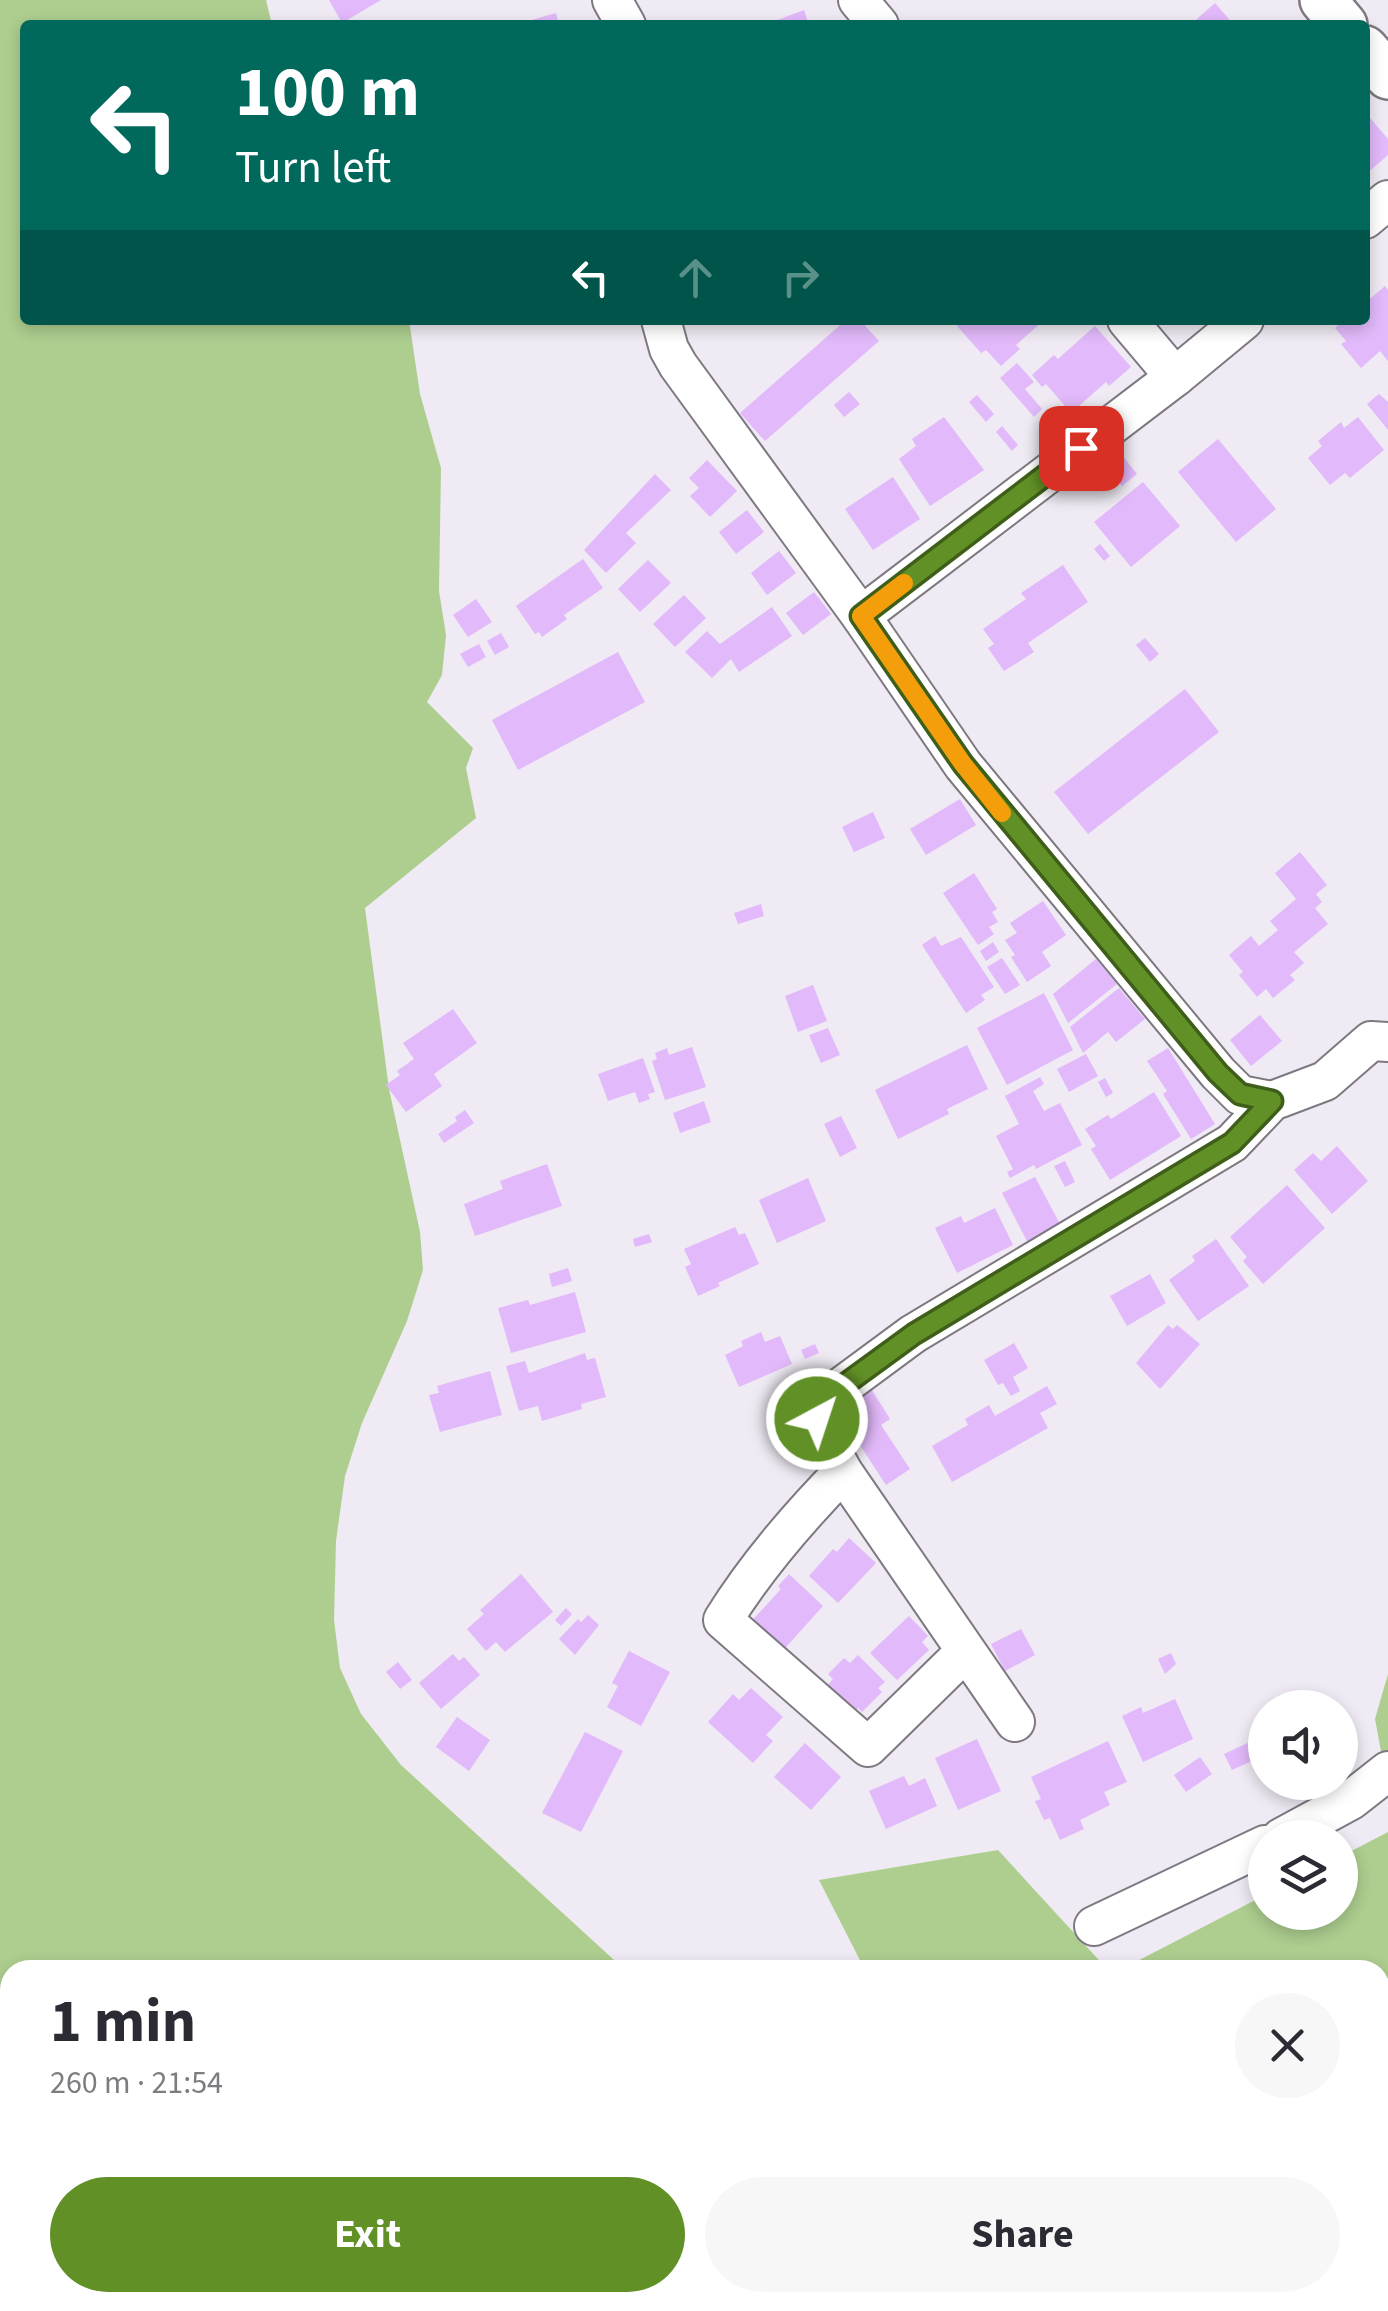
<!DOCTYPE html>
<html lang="en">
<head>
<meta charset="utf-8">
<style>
  :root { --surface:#fff; --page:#f7f7f7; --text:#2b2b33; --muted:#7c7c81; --accent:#619126 }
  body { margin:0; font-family:"Source Sans 3",sans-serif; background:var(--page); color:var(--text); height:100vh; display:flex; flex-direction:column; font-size:38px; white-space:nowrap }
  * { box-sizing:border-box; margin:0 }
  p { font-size:32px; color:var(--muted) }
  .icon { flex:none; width:55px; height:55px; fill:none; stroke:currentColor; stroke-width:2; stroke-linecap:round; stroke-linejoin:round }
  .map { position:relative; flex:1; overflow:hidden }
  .sheet { position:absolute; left:0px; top:1960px; width:1390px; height:352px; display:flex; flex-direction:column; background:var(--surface); border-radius:30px 30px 0 0; box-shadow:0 5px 15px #0003 }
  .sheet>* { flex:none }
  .top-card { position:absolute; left:20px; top:20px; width:1350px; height:305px; border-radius:10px; box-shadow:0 5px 15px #0003; background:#00695c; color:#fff; overflow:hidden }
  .controls { position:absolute; left:1248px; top:1690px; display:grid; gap:20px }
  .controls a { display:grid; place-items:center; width:110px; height:110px; border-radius:50%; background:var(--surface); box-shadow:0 5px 15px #0003; font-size:50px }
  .pin { position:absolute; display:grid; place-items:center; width:85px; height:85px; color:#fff; margin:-42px; border-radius:20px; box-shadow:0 5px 15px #0006 }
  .me { position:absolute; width:110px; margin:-55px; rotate:40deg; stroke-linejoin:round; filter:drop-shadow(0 0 8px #0008) }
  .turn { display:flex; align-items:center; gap:35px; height:210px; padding:0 50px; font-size:45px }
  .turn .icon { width:130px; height:130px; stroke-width:2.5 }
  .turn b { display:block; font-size:70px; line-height:85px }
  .lanes { display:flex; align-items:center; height:95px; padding:0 50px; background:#0003; justify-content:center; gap:50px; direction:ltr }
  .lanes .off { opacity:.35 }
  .round { display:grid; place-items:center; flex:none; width:105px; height:105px; border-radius:52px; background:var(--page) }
  .headline { display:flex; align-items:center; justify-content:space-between; height:170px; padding:0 50px }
  h1 { font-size:60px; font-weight:700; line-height:75px }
  .action { display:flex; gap:20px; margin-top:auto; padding:20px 50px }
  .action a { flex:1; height:115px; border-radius:60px; background:var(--accent); color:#fff; font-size:40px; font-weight:700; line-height:115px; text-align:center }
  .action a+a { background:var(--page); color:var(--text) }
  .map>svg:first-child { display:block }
</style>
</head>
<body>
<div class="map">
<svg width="1388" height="2311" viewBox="0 0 1388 2311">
  <rect width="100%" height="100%" fill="#efeaf3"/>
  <g fill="#adce8f">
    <polygon points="0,0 266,0 272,25 25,25 25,320 409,320 420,394 441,468 439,591 446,635 442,675 427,702 473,748 466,768 476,818 365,908 389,1089 420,1232 423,1270 407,1321 362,1423 345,1476 336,1541 334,1620 340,1668 361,1714 401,1765 625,1970 10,1970 10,2302 1380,2302 1380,1970 1120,1970 1265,1895 1265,1912 1340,1912 1340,1857 1388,1832 1388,2311 0,2311"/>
    <polygon points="1388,1674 1388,1788 1375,1719"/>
    <polygon points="998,1850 1108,1970 865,1970 819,1880"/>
  </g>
  <g fill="#e2b9fa">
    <polygon points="329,0 381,0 342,23"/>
    <polygon points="1215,3 1234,25 1190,25"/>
    <polygon points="804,10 809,25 764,25"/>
    <polygon points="556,13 559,25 530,25 528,21"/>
    <polygon points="1365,112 1388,139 1388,155 1365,175"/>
    <polygon points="1385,286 1388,290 1388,361 1380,351 1361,368 1341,344 1346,341 1335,328 1344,320 1365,320 1365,303"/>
    <polygon points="846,320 860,320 879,341 765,441 740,413"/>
    <polygon points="963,320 1044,320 1016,345 1020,349 1001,366 986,350 981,353 957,326"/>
    <polygon points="1095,326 1131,367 1109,386 1106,382 1071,413 1046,384 1042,387 1032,375 1054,355 1058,359"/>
    <polygon points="1017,363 1034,382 1025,389 1042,409 1034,417 1000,378"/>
    <polygon points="849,392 860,404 844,417 834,405"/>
    <polygon points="1379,394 1388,402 1388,430 1367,404"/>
    <polygon points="977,395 994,414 986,422 969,402"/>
    <polygon points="944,417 984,470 930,506 899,459 916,446 912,439"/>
    <polygon points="1358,417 1384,450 1350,478 1345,473 1330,485 1308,458 1322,446 1318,441 1341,422 1344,428"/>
    <polygon points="1002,426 1018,445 1012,451 996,432"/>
    <polygon points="1218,439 1276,509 1236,542 1178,472"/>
    <polygon points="1117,449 1137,474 1122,486 1102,462"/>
    <polygon points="707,460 737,491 710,517 690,496 699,488 689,478"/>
    <polygon points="655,474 671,490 626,533 636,543 606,573 584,550"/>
    <polygon points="893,477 920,519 873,550 845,509"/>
    <polygon points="1143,482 1180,526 1131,567 1094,522"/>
    <polygon points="747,510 764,532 736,554 719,532"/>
    <polygon points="1100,544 1110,556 1104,561 1094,549"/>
    <polygon points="779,551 796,573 767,595 751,573"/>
    <polygon points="583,559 603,588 564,615 567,619 542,637 539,632 535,634 516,606"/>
    <polygon points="648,560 671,583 640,612 618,589"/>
    <polygon points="1063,565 1088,602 1028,643 1034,652 1004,671 988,648 994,644 983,629 1026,599 1021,593"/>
    <polygon points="814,592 831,614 803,635 786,613"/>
    <polygon points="684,595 706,618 675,647 653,624"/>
    <polygon points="476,599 492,622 468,637 453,615"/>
    <polygon points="772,607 792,636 739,672 731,659 712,678 685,652 707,631 720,644"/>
    <polygon points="501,633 509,647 495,655 487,641"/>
    <polygon points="1145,638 1159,654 1150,662 1136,645"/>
    <polygon points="479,644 486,657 468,667 460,654"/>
    <polygon points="618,652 645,702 518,770 492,720"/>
    <polygon points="1185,689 1219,732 1088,834 1054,792"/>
    <polygon points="960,799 976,825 926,855 910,829"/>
    <polygon points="873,812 885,838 854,852 842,827"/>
    <polygon points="1300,852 1327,885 1316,894 1322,902 1315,908 1328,924 1294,952 1304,963 1290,975 1295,980 1273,998 1266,989 1257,997 1239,975 1243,972 1229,955 1251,936 1259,946 1278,930 1270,921 1296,899 1275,873"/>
    <polygon points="974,873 997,909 992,912 998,922 989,927 994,934 978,945 943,893"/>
    <polygon points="1043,901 1066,935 1042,952 1051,966 1027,982 1011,957 1015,955 1005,940 1017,933 1010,923"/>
    <polygon points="761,904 764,916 738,924 734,913"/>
    <polygon points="935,936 941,946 961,937 994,987 981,995 985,1000 966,1013 922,945"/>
    <polygon points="993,942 999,952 986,961 980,951"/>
    <polygon points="1002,958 1020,985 1005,994 987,967"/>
    <polygon points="1096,959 1117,984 1068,1023 1053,994"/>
    <polygon points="813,985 827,1021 798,1032 785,996"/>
    <polygon points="1119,988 1145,1019 1116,1042 1108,1032 1083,1053 1070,1027"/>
    <polygon points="1044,993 1073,1050 1007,1085 977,1028"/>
    <polygon points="453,1009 477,1043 434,1074 442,1086 406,1112 386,1085 400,1075 397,1071 414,1059 403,1043"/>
    <polygon points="1260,1015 1282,1041 1251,1066 1230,1040"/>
    <polygon points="828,1028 840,1055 821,1063 809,1035"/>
    <polygon points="967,1045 988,1089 947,1109 949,1114 898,1139 875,1090"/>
    <polygon points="692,1047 706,1087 665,1100 652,1061 657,1059 655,1053 667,1048 669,1055"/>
    <polygon points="1168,1048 1215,1124 1191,1139 1163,1094 1167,1091 1147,1061"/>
    <polygon points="1086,1054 1098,1076 1069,1092 1057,1069"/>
    <polygon points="643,1058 655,1092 648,1094 650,1099 639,1103 635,1092 608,1101 598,1074"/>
    <polygon points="1040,1077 1044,1084 1033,1091 1044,1111 1060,1103 1082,1145 1036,1169 1034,1165 1010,1178 1007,1172 1013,1169 996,1136 1019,1124 1005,1096"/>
    <polygon points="1105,1078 1113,1093 1106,1097 1098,1082"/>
    <polygon points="1154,1092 1181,1136 1110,1180 1091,1149 1096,1146 1085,1129 1108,1115 1111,1119"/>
    <polygon points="704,1101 711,1122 680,1133 673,1113"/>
    <polygon points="465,1110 474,1123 444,1143 438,1134 457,1121 455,1117"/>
    <polygon points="841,1116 857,1148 840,1157 824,1124"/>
    <polygon points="1337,1146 1368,1181 1332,1214 1294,1170 1313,1153 1321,1161"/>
    <polygon points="1065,1161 1075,1182 1065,1187 1054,1166"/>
    <polygon points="547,1164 562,1206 475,1236 464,1204 503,1189 500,1181"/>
    <polygon points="1035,1177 1061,1226 1028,1243 1002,1193"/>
    <polygon points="808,1178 826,1221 777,1243 759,1200"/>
    <polygon points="1287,1185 1325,1228 1263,1284 1243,1261 1247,1257 1230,1237"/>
    <polygon points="995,1208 1013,1245 957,1273 935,1228 961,1216 964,1223"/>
    <polygon points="735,1227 739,1235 745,1233 759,1264 718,1283 720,1286 698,1296 685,1267 691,1264 684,1249"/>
    <polygon points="649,1234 652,1242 635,1247 633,1239"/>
    <polygon points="1216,1239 1249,1286 1198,1321 1169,1280 1195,1261 1192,1256"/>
    <polygon points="568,1268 572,1281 552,1287 549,1274"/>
    <polygon points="1150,1274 1166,1303 1127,1326 1110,1296"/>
    <polygon points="575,1292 586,1332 511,1353 498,1308 528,1300 530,1305"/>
    <polygon points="1168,1325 1173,1329 1177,1325 1200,1344 1160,1389 1136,1363"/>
    <polygon points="761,1332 765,1342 780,1336 792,1364 739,1387 725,1355 743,1346 741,1341"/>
    <polygon points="1014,1343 1028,1368 1013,1377 1020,1391 1011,1396 1003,1383 998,1385 984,1360"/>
    <polygon points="815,1344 819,1353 805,1359 801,1350"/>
    <polygon points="585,1353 587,1360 595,1358 606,1397 581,1404 582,1409 542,1421 538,1406 519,1411 506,1366 525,1361 529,1373"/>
    <polygon points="490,1371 502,1415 440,1432 429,1395 439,1393 437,1386"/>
    <polygon points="1047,1386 1057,1404 1040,1413 1048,1428 952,1482 932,1446 968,1425 965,1419 989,1405 995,1416"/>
    <polygon points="870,1387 890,1419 881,1425 910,1469 886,1485 856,1439 863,1435 843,1404"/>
    <polygon points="849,1538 876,1563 838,1603 809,1576 833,1549 837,1552"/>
    <polygon points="521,1574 553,1612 505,1652 496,1642 486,1651 467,1629 484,1614 480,1610"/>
    <polygon points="789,1574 823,1606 778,1656 746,1627 781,1589 778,1586"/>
    <polygon points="566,1608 572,1614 561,1626 555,1620"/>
    <polygon points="588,1615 599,1625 575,1655 559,1639 578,1619 581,1622"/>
    <polygon points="909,1616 928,1636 922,1642 929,1650 897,1680 870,1653"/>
    <polygon points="1021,1629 1035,1655 1005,1671 991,1644"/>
    <polygon points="629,1651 670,1672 641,1726 607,1707 618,1686 612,1683"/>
    <polygon points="1171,1653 1176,1664 1165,1674 1158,1659"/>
    <polygon points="453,1654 459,1661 464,1657 480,1675 441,1709 419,1683"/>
    <polygon points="858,1655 885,1682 878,1688 882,1692 862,1712 858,1708 852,1714 826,1687 833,1679 828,1674 844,1658 850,1663"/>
    <polygon points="398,1662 412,1680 400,1689 386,1672"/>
    <polygon points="751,1688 783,1717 766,1735 773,1741 753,1763 708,1722 733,1694 739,1700"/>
    <polygon points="1175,1699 1193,1739 1143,1762 1122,1716 1141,1707 1143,1713"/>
    <polygon points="457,1717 490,1740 469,1771 436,1747"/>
    <polygon points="585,1732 623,1751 581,1832 542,1813"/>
    <polygon points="1265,1735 1265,1755 1232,1770 1224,1754"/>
    <polygon points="977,1739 1001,1791 958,1810 935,1758"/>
    <polygon points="1108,1741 1127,1782 1104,1792 1110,1805 1080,1820 1084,1829 1060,1840 1050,1818 1044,1820 1035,1801 1041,1799 1031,1777"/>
    <polygon points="805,1743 841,1777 811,1810 774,1777"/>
    <polygon points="1200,1757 1212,1774 1186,1792 1174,1775"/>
    <polygon points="904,1776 909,1786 925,1778 937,1806 886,1829 869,1791"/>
  </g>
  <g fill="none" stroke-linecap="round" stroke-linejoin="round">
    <defs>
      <g id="minor">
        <polyline points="612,0 626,25"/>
        <polyline points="858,0 879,25"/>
        <polyline points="1365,219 1388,200"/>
        <polyline points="661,320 669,349 678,365 861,616 963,765 1218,1073 1240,1095 1272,1101"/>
        <polyline points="1127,320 1175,377"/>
        <polyline points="861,616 1175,377 1244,320"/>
        <path d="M843,1472c-45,46 -86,93 -120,148l145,127 97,-95"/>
        <polyline points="1015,1722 843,1472 823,1435 817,1410 829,1396 913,1334 1232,1143 1272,1101 1325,1081 1371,1041 1388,1042"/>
        <polyline points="1281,1838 1351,1800 1388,1771"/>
        <polyline points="1094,1926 1265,1845"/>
      </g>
      <g id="tertiary">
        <polyline points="1323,0 1344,25"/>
        <polyline points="1365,49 1388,76"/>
      </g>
    </defs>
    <use href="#minor" stroke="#7e7981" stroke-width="42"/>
    <use href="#tertiary" stroke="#7e7981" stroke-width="50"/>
    <use href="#minor" stroke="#fff" stroke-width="38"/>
    <use href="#tertiary" stroke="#fff" stroke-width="45"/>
  </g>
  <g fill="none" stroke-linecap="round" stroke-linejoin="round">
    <defs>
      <polyline id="route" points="817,1419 817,1410 829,1396 914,1334 1232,1143 1272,1101 1240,1094 1218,1073 963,764 861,616 1081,448"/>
    </defs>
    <use href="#route" stroke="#3f5e19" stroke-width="25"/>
    <use href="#route" stroke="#619126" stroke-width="18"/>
    <polyline stroke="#f59e0b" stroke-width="18" points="904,583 861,616 963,764 1002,813"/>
  </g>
</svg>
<div class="controls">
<a><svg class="icon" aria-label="sound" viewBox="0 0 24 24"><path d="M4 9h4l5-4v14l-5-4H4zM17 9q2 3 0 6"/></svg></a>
<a><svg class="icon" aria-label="layers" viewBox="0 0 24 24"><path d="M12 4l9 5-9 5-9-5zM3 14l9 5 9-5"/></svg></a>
</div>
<div class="pin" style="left:1081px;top:448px;background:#d93025"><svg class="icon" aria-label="arrive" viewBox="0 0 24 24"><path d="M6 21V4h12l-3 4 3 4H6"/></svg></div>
<svg class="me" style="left:817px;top:1419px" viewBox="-20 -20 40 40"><circle r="17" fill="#619126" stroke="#fff" stroke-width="3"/><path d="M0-11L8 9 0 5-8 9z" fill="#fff"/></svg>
<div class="top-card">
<div class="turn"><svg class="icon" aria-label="left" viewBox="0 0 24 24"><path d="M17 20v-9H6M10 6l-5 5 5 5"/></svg><div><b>100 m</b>Turn left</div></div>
<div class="lanes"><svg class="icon" aria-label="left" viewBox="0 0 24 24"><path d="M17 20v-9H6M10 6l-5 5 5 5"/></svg><svg class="icon off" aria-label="ahead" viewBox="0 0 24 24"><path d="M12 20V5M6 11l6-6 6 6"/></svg><svg class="icon off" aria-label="right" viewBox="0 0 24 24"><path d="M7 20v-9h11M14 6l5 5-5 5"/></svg></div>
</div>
<section class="sheet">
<div class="headline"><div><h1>1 min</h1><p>260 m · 21:54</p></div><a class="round"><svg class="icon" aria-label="close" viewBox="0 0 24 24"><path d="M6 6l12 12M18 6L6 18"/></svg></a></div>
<div class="action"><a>Exit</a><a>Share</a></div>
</section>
</div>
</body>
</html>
